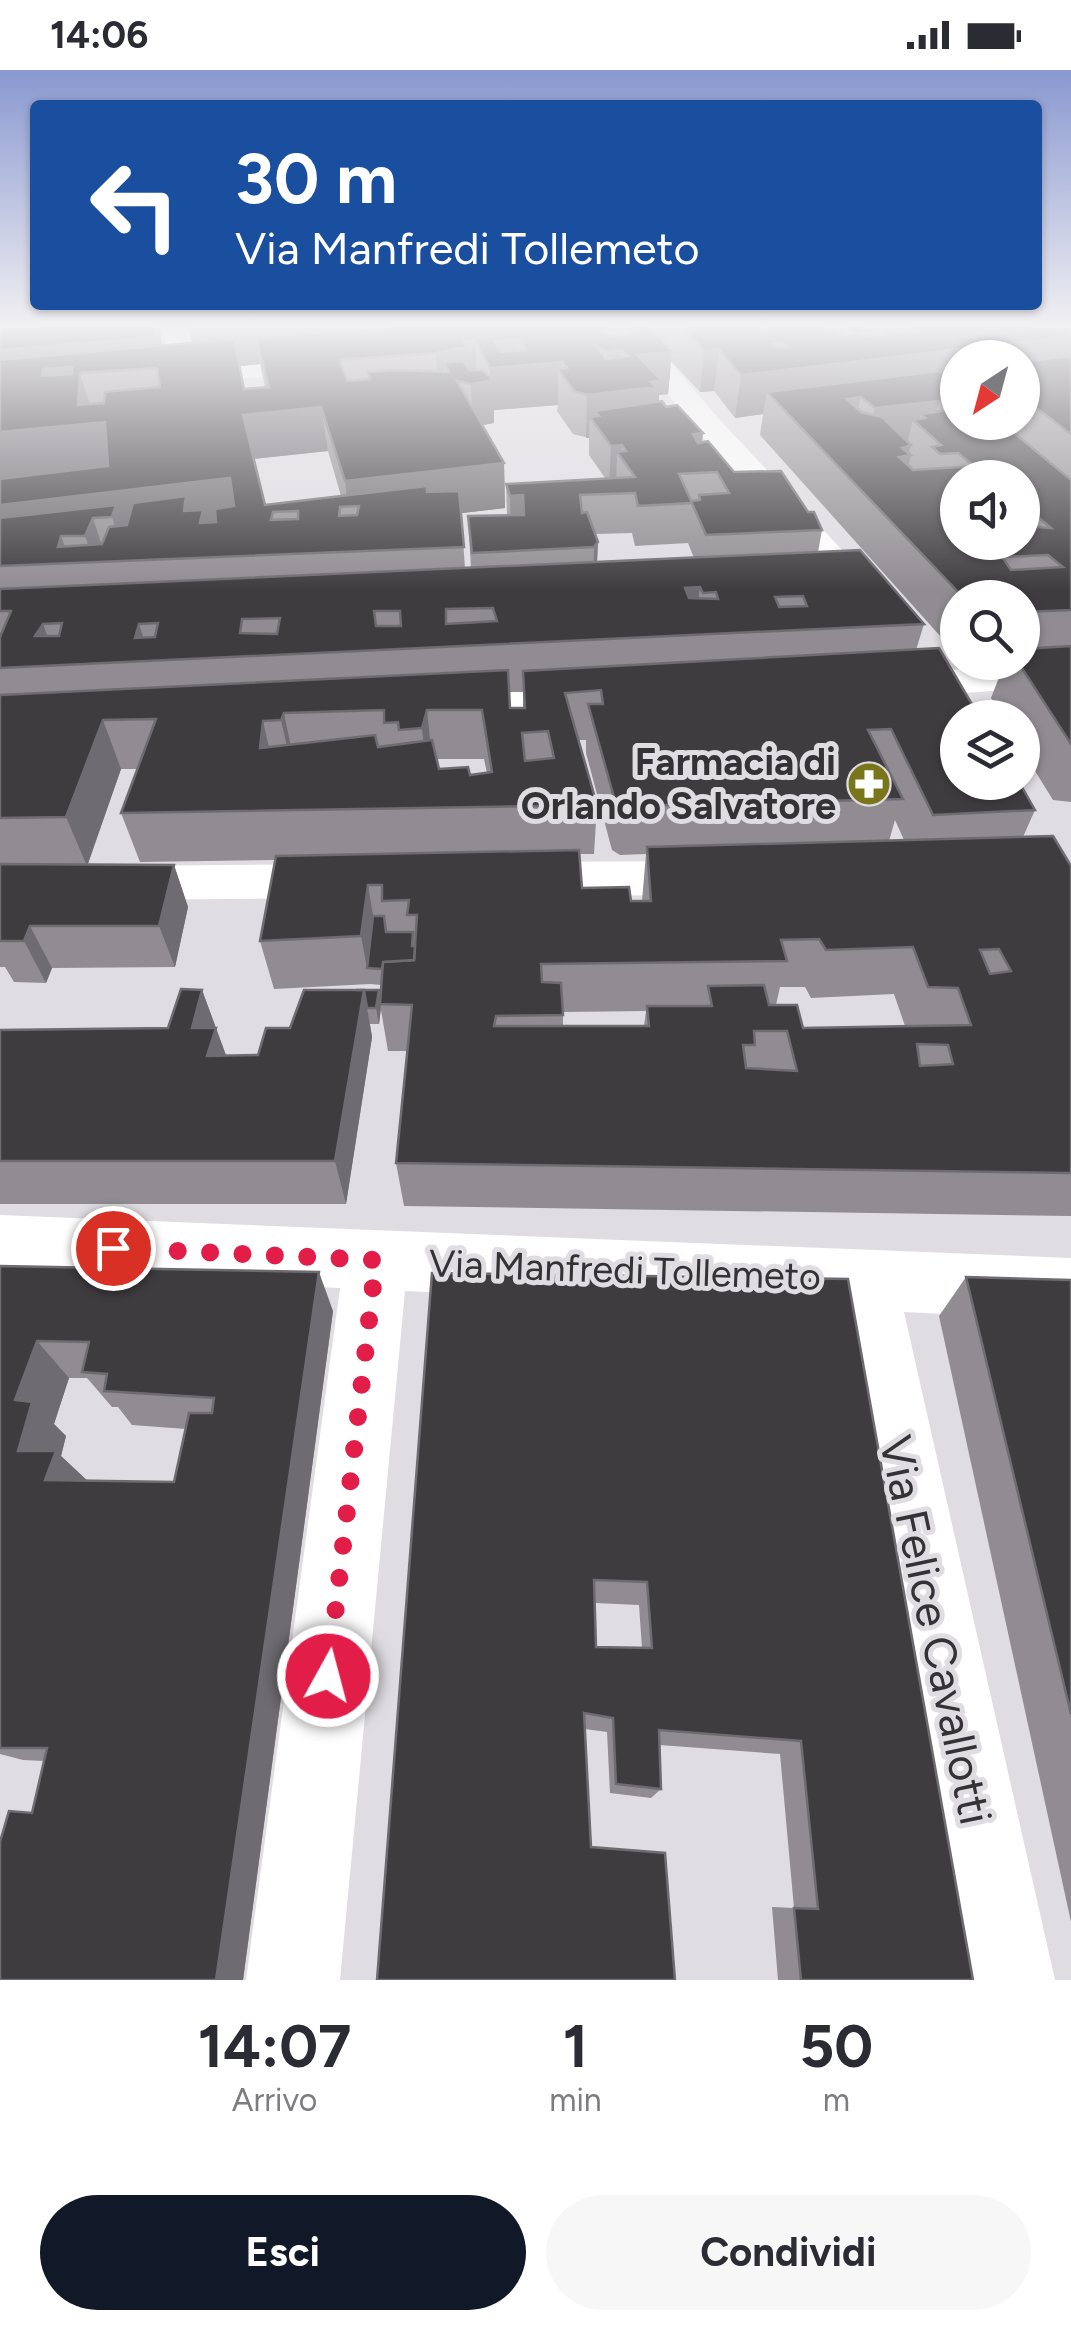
<!DOCTYPE html>
<html lang="it">
<head>
<meta charset="utf-8">
<style>
  :root { --surface:#fff; --page:#f7f7f7; --text:#2b2b33; --muted:#7c7c81; --accent:#111827 }
  body { margin:0; font-family:Figtree,sans-serif; background:var(--page); color:var(--text); height:100vh; display:flex; flex-direction:column; font-size:38px; white-space:nowrap }
  * { box-sizing:border-box; margin:0 }
  p { font-size:32px; color:var(--muted) }
  .icon { flex:none; width:55px; height:55px; fill:none; stroke:currentColor; stroke-width:2; stroke-linecap:round; stroke-linejoin:round }
  .map { position:relative; height:1910px; overflow:hidden }
  .details { display:flex; flex-direction:column; background:var(--surface); flex:1 }
  .details>* { flex:none }
  .hud { position:absolute; left:30px; top:30px; width:1012px; height:210px; border-radius:10px; box-shadow:0 2px 8px #0004; background:#1a4fa0; color:#fff; overflow:hidden }
  .needle { width:65px; rotate:216deg }
  .fabs { position:absolute; left:940px; top:270px; display:grid; gap:20px }
  .fabs a { display:grid; place-items:center; width:100px; height:100px; border-radius:50%; background:var(--surface); box-shadow:0 2px 8px #0004; font-size:50px }
  .pin { position:absolute; display:grid; place-items:center; width:85px; height:85px; color:#fff; margin:-42px; border:5px solid #fff; border-radius:50%; box-shadow:0 2px 10px #0007 }
  .me { position:absolute; width:110px; margin:-55px; rotate:7deg; stroke-linejoin:round; filter:drop-shadow(0 0 8px #0008) }
  .turn { display:flex; align-items:center; gap:35px; height:210px; padding:0 40px; font-size:45px }
  .turn .icon { width:130px; height:130px; stroke-width:2.5 }
  .turn b { display:block; font-size:70px; line-height:85px }
  .eta { display:flex; justify-content:space-evenly; align-items:center; height:170px; text-align:center }
  .eta b { font-size:60px; font-weight:700; line-height:70px }
  .primary-button { display:flex; gap:20px; margin-top:auto; padding:20px 40px }
  .primary-button a { flex:1; height:115px; border-radius:60px; background:var(--accent); color:#fff; font-size:40px; font-weight:700; line-height:115px; text-align:center }
  .primary-button a+a { background:var(--page); color:var(--text) }
  .status { display:flex; justify-content:space-between; align-items:center; height:70px; padding:0 50px; background:var(--surface); direction:ltr }
  .status svg { height:28px; fill:currentColor }
  .map>svg:first-child { display:block }
</style>
</head>
<body>
<div class="status"><b>14:06</b><svg viewBox="0 0 49 12"><path d="M0 12V9h3v3zM5 12V6h3v6zM10 12V3h3v9zM15 12V0h3v12zM26 1h20v11H26zM47 4h2v5h-2z"/></svg></div>
<div class="map">
<svg width="1071" height="1910" viewBox="0 0 1071 1910">
  <rect width="100%" height="100%" fill="#e0dde2"/>
  <g fill="none" stroke-linecap="round" stroke-linejoin="round">
    <g fill="#fff" fill-rule="evenodd">
      <polygon points="163,254 189,254 194,296 336,284 350,292 336,300 168,316 154,307 166,299"/>
      <polygon points="611,254 638,254 718,348 889,530 895,538 889,546 863,546 696,360"/>
      <polygon points="1071,591 1071,615 884,629 869,626 863,617 869,608 884,605"/>
      <polygon points="599,618 614,621 620,630 614,639 435,650 420,646 414,637 420,628 435,624"/>
      <polygon points="715,791 732,796 739,808 732,820 715,825 506,826 489,821 482,809 489,797 506,792"/>
      <polygon points="345,794 362,799 370,811 362,823 345,828 0,831 0,797"/>
      <polygon points="0,1145 1071,1188 1071,1250 904,1242 1055,1910 961,1910 837,1239 405,1221 340,1910 246,1910 340,1218 0,1203"/>
    </g>
  </g>
  <g fill="#908c91" fill-rule="evenodd">
    <path d="M0,254h160l2,22 31,-3 -4,-19h882v478l-18,-2 -31,-50v-32h-19l-12,-20 14,-36h17v-64h-64v58l-198,-221 3,-21 -28,4 -21,-27 -14,1 -29,-31 -3,33 -9,1v7l44,31 -1,9 32,30 74,40 14,18 -4,22 106,72 -8,26 119,160 -12,27 48,29v350l-667,-10 -8,-43 11,-112h-19l-7,-41 -2,14h-9l2,13 -26,167h-346v-174l168,-2 34,-38 24,66 32,-1 32,-27 89,-38 1,10 1,-15 -11,-1 -96,5 -14,-48 15,-81 -135,2 -19,-49 16,-44h-16l-33,95 86,1 14,42 -13,60 -123,1 -6,15 -32,-1 -9,-15h-5zM958,288h64v64h-64zM260,294l5,24 -21,1 -5,-23zM558,335l-1,6 16,23 16,4v17l16,23 -99,6 1,31 -39,1 3,52h-6l-4,-55 44,-5 -1,-45 -22,-38 12,-2v-13zM328,381l13,45 -76,9 -11,-46zM958,408h64v64h-64zM632,463l3,13 53,-3 6,15 -97,4 1,-20 -3,-8zM509,622h14v16h-13zM578,670h8v13l26,97 8,5 26,-1 -4,47h-11l-49,-13 -3,-34h15l3,-49zM436,689h48l3,14 -17,2 -31,-6zM895,750l9,20 -15,1zM780,917h25l6,11 83,-4 11,32 -102,2 -27,-23zM646,941l-2,15h-81v-14z"/>
    <path d="M0,1196l333,45 -90,669h-243l32,-167 12,-52 -21,-1 -23,-6zM69,1308h18l25,29h6l14,18 54,4 -12,53 -87,-1 -26,-25 5,-20 -12,-12z"/>
    <path d="M432,1203l416,6 125,701h-195l-6,-73 22,1 -14,-154 -120,-9 1,44 -10,9 -41,-5 -3,-61 -22,-3 -208,251zM595,1533l44,2 3,43 -46,-1z"/>
    <polygon points="966,1207 1071,1210 1071,1852 939,1246"/>
  </g>
  <g fill="#6f6c71">
    <polygon points="20,254 160,254 163,303 157,298 80,303 93,346 105,352 118,396 0,409 0,280"/>
    <polygon points="240,254 574,254 573,266 519,270 519,295 562,292 562,304 558,299 558,335 494,340 494,353 472,357 471,314 490,310 490,298 475,270 477,311 449,302 444,293 446,324 438,325 436,283 256,268 260,294 198,300 189,258"/>
    <polygon points="853,254 871,254 869,263 877,262 871,290 877,289 885,254 899,254 891,287 1071,266 1071,306 1022,312 1022,288 958,288 958,320 861,327 851,371 767,322 763,344 735,348 741,305 831,258 844,256 837,294 855,264"/>
    <polygon points="719,279 714,321 700,322 704,280"/>
    <polygon points="621,280 619,322 637,285 672,282 668,324 659,325 657,353 599,346 595,341 595,354 590,347 589,368 586,368 587,325 606,323 607,282"/>
    <polygon points="939,331 930,365 925,348 921,344 918,354 913,350 906,377 911,375 908,385 911,385 899,430 866,382 875,338"/>
    <polygon points="321,337 328,381 252,389 243,345"/>
    <polygon points="703,363 698,402 693,364"/>
    <polygon points="622,375 621,387 617,382 616,414 609,414 611,376"/>
    <polygon points="504,393 505,438 430,447 359,436 348,437 345,411"/>
    <polygon points="230,408 240,454 126,491 112,447 93,448 107,492 94,492 85,466 61,466 71,493 0,483 0,435"/>
    <polygon points="523,425 523,465 511,466 510,426"/>
    <polygon points="598,472 596,513 593,517 594,477"/>
    <polygon points="700,517 694,564 685,518"/>
    <polygon points="43,554 58,595 35,566"/>
    <polygon points="139,554 151,591 135,568"/>
    <polygon points="427,640 432,689 427,707 422,658"/>
    <polygon points="284,643 294,692 292,699 281,650"/>
    <polygon points="103,650 121,699 87,796 66,747"/>
    <polygon points="263,651 274,700 260,678"/>
    <polygon points="174,795 188,837 175,897 159,856"/>
    <polygon points="368,815 376,864 367,898 361,866"/>
    <polygon points="30,856 52,898 46,913 24,871"/>
    <polygon points="202,920 233,1004 225,1032 192,958"/>
    <polygon points="364,920 372,967 346,1134 335,1091"/>
    <polygon points="379,920 381,934 379,954 376,938"/>
    <polygon points="319,1202 333,1241 243,1910 216,1910"/>
    <polygon points="37,1271 69,1308 54,1354 66,1366 61,1386 89,1412 45,1410 18,1381 15,1330"/>
  </g>
  <g fill="#3f3c40" stroke="#6f6c71" stroke-width="2.5" fill-rule="evenodd">
    <polygon points="0,254 154,254 155,267 0,280"/>
    <polygon points="189,254 240,254 189,258"/>
    <path d="M413,254h147l1,2 16,-2h70l25,28 -35,3 24,25 -10,2 5,5 -69,8 -13,-4 -16,-22 9,-1 -5,-6 -72,6 -15,-28 -11,1 3,6 -31,6 -96,7 7,21 23,-2 -2,-7 25,-2 56,2 -5,-9 19,-2 6,9h13l11,10 -22,4 -14,-3 47,82 -159,18 -24,-74 -78,8 22,90 162,-19v6l32,-1 5,56 -464,19v-48l116,-13 -4,12 -19,1 -8,18h-24l-3,11 44,-3 7,-17 18,-2 6,-22 53,-7 -2,15 19,-1 -3,13 16,-1 -1,-13 19,-3 -4,-28 -230,27v-26l108,-13 -3,-44 -105,10v-72l234,-21 10,50 25,-2 -13,-49zM627,258l5,7 -23,2 -6,-7zM519,269l7,11 -26,2 -5,-11zM598,278l9,4 14,-2 8,6 -23,3zM72,297v7l-30,2 1,-7zM157,298l3,19 -55,5 -1,11 -26,2 2,-32zM359,436l-2,9 -18,1 1,-9zM298,441v8l-27,1 2,-8z"/>
    <path d="M678,254h189l10,8 -17,2 5,3 49,-5 -10,-8h167v12l-330,39 -22,-26 -15,1zM844,256l11,8 -13,2 -11,-8zM782,273l6,4 -11,1 -5,-4z"/>
    <polygon points="1071,286 1071,364 1022,327 1022,292"/>
    <path d="M940,301l18,15v36h43l70,58v130l-49,2v-14h-58l-197,-206zM861,327l14,11 64,-7 10,9 -28,4 4,4 -12,2 28,25 -9,2 8,7 18,-1 16,13 -61,4 -14,-13 12,-2 -9,-7 9,-3 -29,-28 -21,-5 -14,-13zM958,408h64v28h3l26,22 -29,-2v5l7,6 -7,1v4h-64zM1048,485l15,12 -52,3 -9,-13z"/>
    <polygon points="662,331 666,337 677,335 703,363 693,364 698,373 708,371 734,402 781,401 808,442 814,442 822,460 706,465 691,431 700,430 699,425 729,423 717,402 679,404 692,433 638,436 635,423 580,425 582,443 587,442 598,472 594,477 472,483 468,446 524,445 523,425 510,426 506,414 635,407 617,382 626,381 622,375 611,376 590,347 599,346 595,341"/>
    <path d="M860,480l64,74 -924,44v-31l11,-26h-11v-22zM700,517l3,6 13,-1 2,7 -29,-1 -4,-10zM803,526l4,10 -28,1 -4,-10zM493,538l4,13 -51,3v-15zM374,541h26l1,15h-25zM280,548l-3,16 -37,-1 2,-14zM62,553l-3,13h-24l8,-12zM158,553l-3,14 -20,1 4,-14z"/>
    <polygon points="1071,576 1071,674 1018,592 1022,592 1022,579"/>
    <path d="M939,578l41,70h-22v64h61l16,28 -102,5 -42,-86 -23,1 35,69 -279,7 -9,-5 -27,-97h15l-2,-14 -36,3 32,112 -476,8 35,-94 -53,1 -37,97 -66,1v-123l508,-25 2,38h15l-2,-37zM384,640v13l14,-1 1,8 23,-2 5,-18h55l10,62 -22,3 -2,-8 -29,2 -7,-29 -54,7 -3,-12 -115,13 3,-27 18,-1 3,-7zM548,661l6,27 -29,3 -3,-28z"/>
    <path d="M1053,766l18,30v307l-675,-10 16,-158 -32,-1 3,-42 31,-2 3,-45h-10l2,-15 -27,1v-16h-14l-7,51 -101,5 16,-85 303,-6 3,38 47,-1 2,14h20l-4,-54zM819,869l7,11 87,-3 15,40 30,1 13,37 -168,3 -6,-23h-28l-5,-20 -56,1 4,20h-65l2,20h-155l2,-10 67,-1 -2,-32 -19,-1 -1,-18 246,-3 -6,-21zM999,879l12,22 -21,3 -10,-24zM754,961h33l10,40 -51,-3 -3,-23h12zM917,974l31,1 5,19 -33,2z"/>
    <polygon points="0,794 174,795 159,856 30,856 24,871 0,871"/>
    <polygon points="373,846 384,846 386,862 413,862 412,876 415,876 414,890 383,892 382,899 367,898"/>
    <polygon points="181,919 202,920 192,958 216,958 207,986 258,985 266,958 290,958 304,920 364,920 335,1091 0,1091 0,960 168,958"/>
    <polygon points="356,920 379,920 376,938 367,938 364,920"/>
    <path d="M0,1196l319,6 -103,708h-216v-138l9,-31 23,2 15,-65h-47zM37,1271l52,1 -7,30 25,2 -3,17 110,7 -2,15h-23l-15,69 -129,-2 11,-29h-38l14,-49 -17,-2z"/>
    <path d="M432,1203l416,6 125,701h-172l-7,-72 24,1 -17,-168 -142,-11 2,59 -45,-5 -3,-66 -29,-5 7,134 74,6 10,127h-298zM594,1510l53,2 5,66 -56,-1z"/>
    <polygon points="966,1207 1071,1210 1071,1644"/>
  </g>
  <linearGradient id="sky" x2="0" y2="1"><stop stop-color="#8998d0"/><stop offset="0.49" stop-color="#f1f0f2"/><stop offset="1" stop-color="#f1f0f2" stop-opacity="0"/></linearGradient>
  <rect width="1071" height="521" fill="url(#sky)"/>
  <g fill="none" stroke-linecap="round" stroke-linejoin="round">
    <polyline stroke="#e11d48" stroke-width="18" stroke-dasharray="0 32.4" points="113,1178 376,1190 328,1606"/>
  </g>
  <defs>
    <symbol id="pharmacy-disc" viewBox="-11 -11 22 22"><circle r="9.5" fill="#79751a" stroke="#e0dde2"/><path d="M-2-6h4v4h4v4h-4v4h-4v-4h-4v-4h4Z" fill="#fff"/></symbol>
  </defs>
  <g fill-rule="evenodd">
    <use href="#pharmacy-disc" x="844" y="689" width="50" height="50"/>
  </g>
  <g text-anchor="middle" dominant-baseline="central" stroke-width="10" stroke-linejoin="round" paint-order="stroke">
    <g font-size="38" font-weight="bold" fill="#333234" stroke="#e0dde2" text-anchor="end">
      <text x="836" y="692">Farmacia di<tspan x="836" dy="44">Orlando Salvatore</tspan></text>
    </g>
    <g font-size="38" fill="#333234" stroke="#e0dde2">
      <text transform="translate(625 1200) rotate(2)">Via Manfredi Tollemeto</text>
    </g>
    <g font-size="45" fill="#333234" stroke="#e0dde2">
      <text transform="translate(936 1560) rotate(78)">Via Felice Cavallotti</text>
    </g>
  </g>
</svg>
<div class="fabs">
<a><svg class="needle" viewBox="-14 -14 28 28"><path d="M0-13l5 13h-10z" fill="#e53935"/><path d="M0 13l5-13h-10z" fill="#7c7c81"/></svg></a>
<a><svg class="icon" aria-label="sound" viewBox="0 0 24 24"><path d="M4 9h4l5-4v14l-5-4H4zM17 9q2 3 0 6"/></svg></a>
<a><svg class="icon" aria-label="search" viewBox="0 0 24 24"><circle cx="10" cy="10" r="6"/><path d="M15 15l6 6"/></svg></a>
<a><svg class="icon" aria-label="layers" viewBox="0 0 24 24"><path d="M12 4l9 5-9 5-9-5zM3 14l9 5 9-5"/></svg></a>
</div>
<div class="pin" style="left:113px;top:1178px;background:#d93025"><svg class="icon" aria-label="arrive" viewBox="0 0 24 24"><path d="M6 21V4h12l-3 4 3 4H6"/></svg></div>
<svg class="me" style="left:328px;top:1606px" viewBox="-20 -20 40 40"><circle r="17" fill="#e11d48" stroke="#fff" stroke-width="3"/><path d="M0-11L8 9 0 5-8 9z" fill="#fff"/></svg>
<div class="hud">
<div class="turn"><svg class="icon" aria-label="left" viewBox="0 0 24 24"><path d="M17 20v-9H6M10 6l-5 5 5 5"/></svg><div><b>30 m</b>Via Manfredi Tollemeto</div></div>
</div>
</div>
<section class="details">
<div class="eta">
<div><b>14:07</b><p>Arrivo</p></div>
<div><b>1</b><p>min</p></div>
<div><b>50</b><p>m</p></div>
</div>
<div class="primary-button"><a>Esci</a><a>Condividi</a></div>
</section>
</body>
</html>
